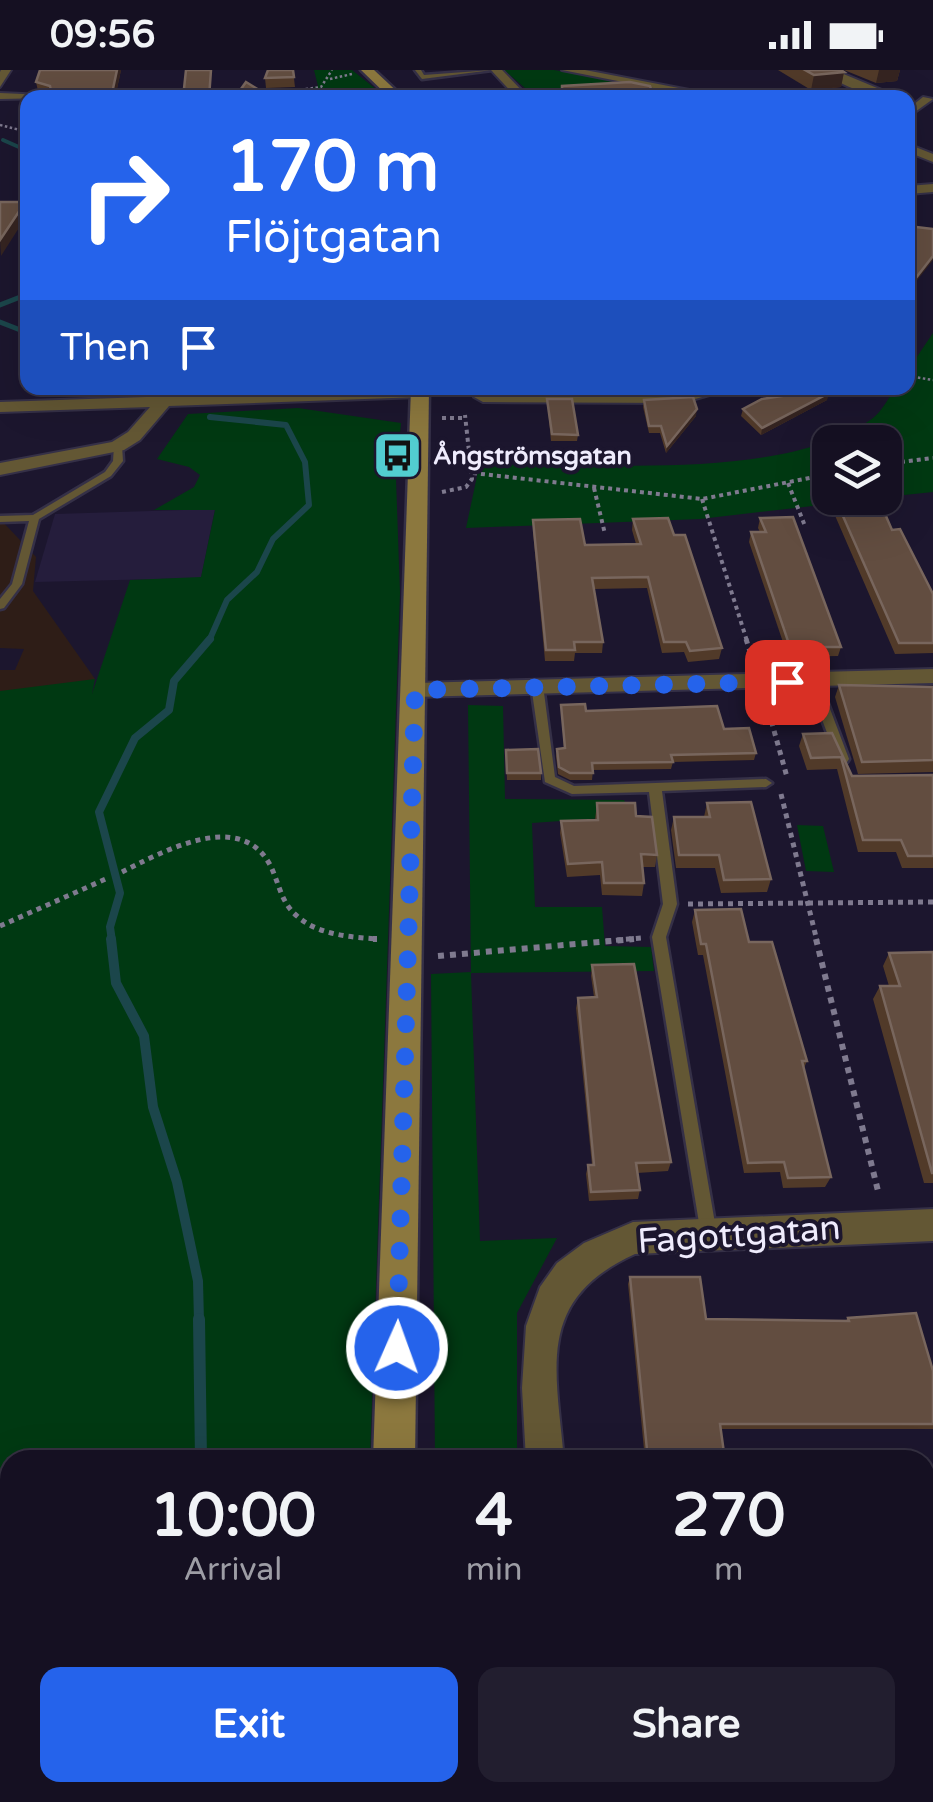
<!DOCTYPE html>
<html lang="en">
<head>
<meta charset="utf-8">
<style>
  :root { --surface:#151022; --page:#221e2f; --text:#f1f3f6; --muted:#9d9da5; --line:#343040; --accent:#2563eb }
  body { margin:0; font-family:"Varela Round",sans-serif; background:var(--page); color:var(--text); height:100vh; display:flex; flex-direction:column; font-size:38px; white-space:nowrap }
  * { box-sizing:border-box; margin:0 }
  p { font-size:32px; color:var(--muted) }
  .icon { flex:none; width:55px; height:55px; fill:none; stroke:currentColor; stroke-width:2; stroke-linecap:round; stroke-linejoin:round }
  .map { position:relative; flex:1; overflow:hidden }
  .panel { position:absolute; left:0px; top:1380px; width:935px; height:352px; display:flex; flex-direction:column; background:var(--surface); border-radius:30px 30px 0 0; box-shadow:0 10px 40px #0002,0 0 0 2px var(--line) }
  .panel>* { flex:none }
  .banner { position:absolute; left:20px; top:20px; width:895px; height:305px; border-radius:20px; box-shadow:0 10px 40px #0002,0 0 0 2px var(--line); background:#2563eb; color:#fff; overflow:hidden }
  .controls { position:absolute; left:812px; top:355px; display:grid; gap:20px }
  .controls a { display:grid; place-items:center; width:90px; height:90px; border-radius:20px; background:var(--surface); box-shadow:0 10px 40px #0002,0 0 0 2px var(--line); font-size:50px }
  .pin { position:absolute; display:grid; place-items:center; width:85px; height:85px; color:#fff; margin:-42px; border-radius:20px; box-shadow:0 5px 15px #0006 }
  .me { position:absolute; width:110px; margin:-55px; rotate:2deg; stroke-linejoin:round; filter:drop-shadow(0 0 8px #0008) }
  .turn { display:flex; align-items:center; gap:35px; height:210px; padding:0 40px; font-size:45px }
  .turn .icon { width:130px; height:130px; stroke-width:2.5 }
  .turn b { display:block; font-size:70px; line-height:85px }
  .then { display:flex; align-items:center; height:95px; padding:0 40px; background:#0003; gap:20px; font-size:38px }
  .eta { display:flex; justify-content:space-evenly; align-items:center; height:170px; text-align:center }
  .eta b { font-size:60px; font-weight:700; line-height:70px }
  .action { display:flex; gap:20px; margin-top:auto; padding:20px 40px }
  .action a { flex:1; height:115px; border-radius:20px; background:var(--accent); color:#fff; font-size:40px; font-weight:700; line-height:115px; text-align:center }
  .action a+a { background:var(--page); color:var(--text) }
  .status { display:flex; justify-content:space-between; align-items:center; height:70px; padding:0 50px; background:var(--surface); direction:ltr }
  .status svg { height:28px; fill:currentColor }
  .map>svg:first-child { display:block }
</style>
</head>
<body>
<div class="status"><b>09:56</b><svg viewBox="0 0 49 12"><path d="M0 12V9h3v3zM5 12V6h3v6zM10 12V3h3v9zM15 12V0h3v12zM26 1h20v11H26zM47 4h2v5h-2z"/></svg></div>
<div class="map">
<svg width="933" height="1732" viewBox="0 0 933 1732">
  <rect width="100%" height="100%" fill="#1c162e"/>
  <polygon fill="#251d3c" points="215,439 201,508 35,512 55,444"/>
  <polygon fill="#2e1d17" points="0,449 36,487 33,521 95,609 0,918 0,600 15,600 24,579 0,578"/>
  <g fill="#003912">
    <polygon points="314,0 352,0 386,27 113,27 305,21 318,16"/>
    <polygon points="504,0 554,0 717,27 532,24"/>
    <path d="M933,263v159l-48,5v-55h-55v56h52l-182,21 -234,9 14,-66c107,1 305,21 393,-44 9,-7 16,-21 23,-30h12v-18z"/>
    <polygon points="298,338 401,353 396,409 400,523 370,1390 10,1390 10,1722 358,1722 358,1732 0,1732 0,621 95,609 92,624 130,510 201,507 215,440 154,440 194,417 200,405 189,397 157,389 188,344"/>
    <polygon points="468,635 503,636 505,729 624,730 632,746 532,753 535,837 602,837 605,876 651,877 654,901 471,903 480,1171 557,1168 517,1243 517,1390 435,1390 431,904 471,902"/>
    <polygon points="797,755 823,756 834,802 806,801"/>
  </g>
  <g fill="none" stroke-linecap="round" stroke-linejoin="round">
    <polyline stroke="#1b464b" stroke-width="4" points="3,70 28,81"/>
    <g stroke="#1b464b" stroke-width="5">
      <polyline points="0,235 28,224"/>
      <polyline points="0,252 28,263"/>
    </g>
    <polyline stroke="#1b464b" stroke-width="6" points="209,571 227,530 257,502 273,469 309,435 305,392 286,355 210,347"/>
    <polyline stroke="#1b464b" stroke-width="8" points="112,871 110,857 120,823 99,742 135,668 169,640 174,611 210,569"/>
    <polyline stroke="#1b464b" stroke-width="10" points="111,869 116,913 144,966 153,1037 177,1112 198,1211 199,1251"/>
    <g stroke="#1b464b" stroke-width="12">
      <polyline points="199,1249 201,1390"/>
      <polyline points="218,1732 219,1722"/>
    </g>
    <defs>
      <g id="lane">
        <polygon points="415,0 421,0 424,5 492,0 422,9"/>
        <polygon points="861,16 866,17 847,24 855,28 846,28 838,24"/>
        <polygon points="118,373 122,376 123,391 111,406 39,449 22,514 4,538 0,539 0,529 12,514 29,451 0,452 0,446 33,445 105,402 113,391 114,376"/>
        <polygon points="813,606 819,610 849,689 847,692 839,692 837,689 807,610"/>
        <polygon points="537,611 543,615 555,707 574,716 766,709 772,713 766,717 662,721 677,834 666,867 717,1165 715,1171 709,1173 703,1171 701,1165 652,867 663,834 649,722 572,724 545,712 531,615"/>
      </g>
      <g id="street">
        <polygon points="1,0 11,0 0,17 0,2"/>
        <polygon points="491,0 502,0 529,28 517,28"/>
        <polygon points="562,0 585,0 731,28 704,28"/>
        <path d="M821,0h13l67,28c-29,0 -57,-10 -80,-28z"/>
        <polygon points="0,23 45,25 50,28 0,29"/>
        <polygon points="923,27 933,29 908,47 908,39"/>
        <polygon points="908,74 933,84 933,92 908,82"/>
        <polygon points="933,114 933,122 908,124 908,116"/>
        <polygon points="404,318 428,322 420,327 169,336 140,370 124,380 0,405 0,393 112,372 128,362 150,337 0,342 0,332"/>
        <polygon points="705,318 734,318 681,333 483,332 474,327 483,322 681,323"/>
        <polygon points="933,599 933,613 415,627 404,620 415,613"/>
        <path d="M933,1139v32l-298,13c-100,46 -79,113 -71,206h-38l-4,-72 4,-62 14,-39 17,-24 27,-20 49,-21z"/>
        <rect x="541" y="1722" width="44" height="10"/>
      </g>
      <g id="secondary">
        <polygon points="361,0 374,0 404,28 390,28"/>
        <polygon points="411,318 429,318 415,1390 373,1390"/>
        <rect x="360" y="1722" width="48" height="10"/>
      </g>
    </defs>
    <use href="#lane" stroke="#353047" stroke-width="5"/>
    <use href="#street" stroke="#353047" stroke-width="4"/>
    <use href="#secondary" stroke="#353047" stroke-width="5"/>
    <g stroke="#7f7a8f" stroke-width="2.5" stroke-dasharray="2.5 2.5" stroke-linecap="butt">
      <polyline points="330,9 352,4"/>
      <polyline points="261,25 321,17 332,0"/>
      <polyline points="0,55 28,62"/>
      <polyline points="908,306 933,310"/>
    </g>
    <g stroke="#7f7a8f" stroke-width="4" stroke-dasharray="4 4" stroke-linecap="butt">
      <polyline points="442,348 465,348"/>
      <polyline points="885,394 933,388"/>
      <polyline points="473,403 702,429 830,404"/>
      <polyline points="788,413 805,456"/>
      <polyline points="594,418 605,464"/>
      <polyline points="442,422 466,417 472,409 465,345"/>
      <polyline points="702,429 747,571"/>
    </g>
    <g stroke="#7f7a8f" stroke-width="5" stroke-dasharray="5 5" stroke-linecap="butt">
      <polyline points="746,569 752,588"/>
      <polyline points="766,632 787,707"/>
      <polyline points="781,724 817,871"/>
      <path d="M122,802c38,-19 116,-63 147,-9 10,18 11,39 28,53 21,19 53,21 80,23"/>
      <polyline points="688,834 933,832"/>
      <polyline points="0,856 108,808"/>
      <polyline points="606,871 641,868"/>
    </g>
    <g stroke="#7f7a8f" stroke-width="6" stroke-dasharray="6 6" stroke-linecap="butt">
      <polyline points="373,869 377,869"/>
      <polyline points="816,869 879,1125"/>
      <polyline points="438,886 634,869"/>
    </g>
    <use href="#lane" fill="#635734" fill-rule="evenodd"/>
    <use href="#street" fill="#635734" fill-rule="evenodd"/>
    <use href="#secondary" fill="#8c783e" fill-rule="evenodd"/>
  </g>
  <g fill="#513a29">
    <polygon points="121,0 115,28 30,28 42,22 38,21 36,12"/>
    <polygon points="293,0 295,17 266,18 265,8"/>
    <polygon points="778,0 841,0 844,2 841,17 811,20"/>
    <polygon points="844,0 900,0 897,11 876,13"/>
    <polygon points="639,318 687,318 639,319"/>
    <polygon points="817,318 862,318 850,325 828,320 827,330 761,365 741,346 743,339 824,319"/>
    <polygon points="547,329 578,365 577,371 551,371"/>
    <polygon points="644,330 696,346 666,383 660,363 649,363 643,337"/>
    <polygon points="832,428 864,428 868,437 892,460 933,524 933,583 895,584 830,434"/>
    <polygon points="760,448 841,577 838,586 788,587 749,472 751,462 760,462 758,458"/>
    <polygon points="633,449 674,465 722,578 719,589 688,592 684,582 662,583 647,518 594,519 603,572 602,583 575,583 574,591 545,591 533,461 533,450 585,475 636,474 632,460"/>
    <polygon points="839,615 933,617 933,702 858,704 835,627"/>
    <polygon points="561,635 586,641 724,659 756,683 754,690 673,692 671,699 593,700 592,710 570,710 558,704 556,686 557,679 564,678"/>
    <polygon points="832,663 852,706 933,705 933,798 902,798 896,782 858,782 837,699 807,700 799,676 803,664"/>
    <polygon points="506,680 541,703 541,710 507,710"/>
    <polygon points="597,733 636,746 657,785 655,797 642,797 644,813 642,826 602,825 600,805 567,807 560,763 561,751 595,750"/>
    <polygon points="707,733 771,809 767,822 721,823 715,798 676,798 671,760 674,747 704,747"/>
    <polygon points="695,840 749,872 807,991 804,998 831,1107 825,1117 783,1118 780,1102 744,1103 703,885 698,885 692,852"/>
    <polygon points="933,882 933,1113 924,1113 873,929 880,916 889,916 883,896 889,883"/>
    <polygon points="592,895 671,1092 668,1101 637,1103 640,1120 638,1129 589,1131 586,1104 588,1095 592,1095 576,938 578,928 594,927 591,906"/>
    <polygon points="630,1207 706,1249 845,1251 848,1248 933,1301 933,1359 721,1359 725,1390 645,1390 628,1214"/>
  </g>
  <g fill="#352421">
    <polygon points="117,0 121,0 115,28 111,28"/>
    <polygon points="879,0 900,0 897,11 876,13"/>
    <polygon points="844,2 841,17 811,20 814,5"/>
    <polygon points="22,137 28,142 28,154 26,154 24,150 1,186 0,170"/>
    <polygon points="933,186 933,190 908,222 908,218"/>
    <polygon points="852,318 862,318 850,325"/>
    <polygon points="829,323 827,330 761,365 762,358"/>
    <polygon points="697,339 696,346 666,383 667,376"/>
  </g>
  <g fill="#624d40" stroke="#78665d" stroke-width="2.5">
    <polygon points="40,0 117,0 111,28 30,28 32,23 51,21 50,16 36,12"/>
    <polygon points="186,0 211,0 209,28 183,28"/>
    <polygon points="268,0 293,0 294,7 265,8"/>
    <polygon points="805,0 841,0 844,2 814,5"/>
    <polygon points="246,12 272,28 249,28 241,19"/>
    <polygon points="630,12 650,16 654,28 562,28 562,16"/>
    <polygon points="509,20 521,28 492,28 489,21"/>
    <polygon points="819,20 845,28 794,28"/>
    <polygon points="28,115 28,142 22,143 22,137 0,170 0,132 22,132 20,116"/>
    <polygon points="908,156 933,159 933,186 908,218"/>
    <polygon points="828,319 829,323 762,358 743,339 762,329"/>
    <polygon points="693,327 697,339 667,376 661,356 649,356 644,330"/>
    <polygon points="547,329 572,329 578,365 552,364"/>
    <polygon points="835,428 864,428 868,437 882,437 892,460 900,459 933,524 933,573 899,573"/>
    <polygon points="793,447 841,577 790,577 751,462 766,462 760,448"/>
    <polygon points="668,448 674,465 685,465 722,578 690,581 686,572 664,572 648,507 592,508 603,572 574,572 575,580 546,580 533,450 580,449 585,475 641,474 633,449"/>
    <polygon points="839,615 933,617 933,690 862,692"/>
    <polygon points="585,634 586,641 717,636 724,659 749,658 756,683 671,685 673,692 592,693 593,703 570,703 559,697 557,679 565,678 561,635"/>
    <polygon points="832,663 852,706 933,705 933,786 908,786 901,770 863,770 841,687 811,688 803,664"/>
    <polygon points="538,679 541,703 507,703 506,680"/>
    <polygon points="751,732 771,809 724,810 719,785 679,785 674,747 710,747 707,733"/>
    <polygon points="597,733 635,733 636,746 652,747 657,785 641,784 644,813 604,813 602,792 568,794 561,751 598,750"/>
    <polygon points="741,839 749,872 772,872 807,991 802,991 831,1107 788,1108 784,1092 748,1093 706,874 701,874 695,840"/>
    <polygon points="933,882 933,1103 932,1103 880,916 900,916 889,883"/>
    <polygon points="634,894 671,1092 636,1093 640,1120 591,1122 588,1095 594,1095 578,928 597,927 592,895"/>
    <polygon points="630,1207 700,1207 706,1249 849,1251 848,1248 916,1243 933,1301 933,1354 720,1354 725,1390 648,1390"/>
    <polygon points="925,1491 933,1525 933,1718 925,1718"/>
  </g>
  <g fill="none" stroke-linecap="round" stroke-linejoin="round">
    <polyline stroke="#2563eb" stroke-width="18" stroke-dasharray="0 32.4" points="397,1278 415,620 787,612"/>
  </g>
  <defs>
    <symbol id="bus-square" viewBox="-11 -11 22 22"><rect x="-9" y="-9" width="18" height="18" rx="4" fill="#52cdd0" stroke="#1c162e"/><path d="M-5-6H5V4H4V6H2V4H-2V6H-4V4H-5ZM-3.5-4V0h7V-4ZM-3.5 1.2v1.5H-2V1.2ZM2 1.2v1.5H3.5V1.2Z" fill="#111"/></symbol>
  </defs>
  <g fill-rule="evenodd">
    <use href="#bus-square" x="370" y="358" width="55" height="55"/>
  </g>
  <g text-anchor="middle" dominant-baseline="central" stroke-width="8" stroke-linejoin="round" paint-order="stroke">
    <g font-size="25" font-weight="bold" fill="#efecfd" stroke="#1c162e" text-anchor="start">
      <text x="433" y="386">Ångströmsgatan</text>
    </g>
    <g font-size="35" fill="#efecfd" stroke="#1c162e">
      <text transform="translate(739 1165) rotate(-4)">Fagottgatan</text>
    </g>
  </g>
</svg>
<div class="controls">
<a><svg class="icon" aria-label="layers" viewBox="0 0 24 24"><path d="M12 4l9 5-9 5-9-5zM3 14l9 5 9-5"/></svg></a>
</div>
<div class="pin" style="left:787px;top:612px;background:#d93025"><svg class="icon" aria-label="arrive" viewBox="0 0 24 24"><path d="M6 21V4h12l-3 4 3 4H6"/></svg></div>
<svg class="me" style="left:397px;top:1278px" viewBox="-20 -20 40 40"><circle r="17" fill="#2563eb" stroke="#fff" stroke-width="3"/><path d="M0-11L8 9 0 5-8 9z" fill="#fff"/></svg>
<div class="banner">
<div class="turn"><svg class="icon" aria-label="right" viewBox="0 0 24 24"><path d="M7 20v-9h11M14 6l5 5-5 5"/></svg><div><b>170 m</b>Flöjtgatan</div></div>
<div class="then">Then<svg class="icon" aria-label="arrive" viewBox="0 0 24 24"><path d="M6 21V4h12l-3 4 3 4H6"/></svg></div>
</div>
<section class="panel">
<div class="eta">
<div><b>10:00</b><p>Arrival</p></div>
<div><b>4</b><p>min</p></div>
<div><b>270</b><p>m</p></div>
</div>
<div class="action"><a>Exit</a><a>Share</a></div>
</section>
</div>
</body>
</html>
